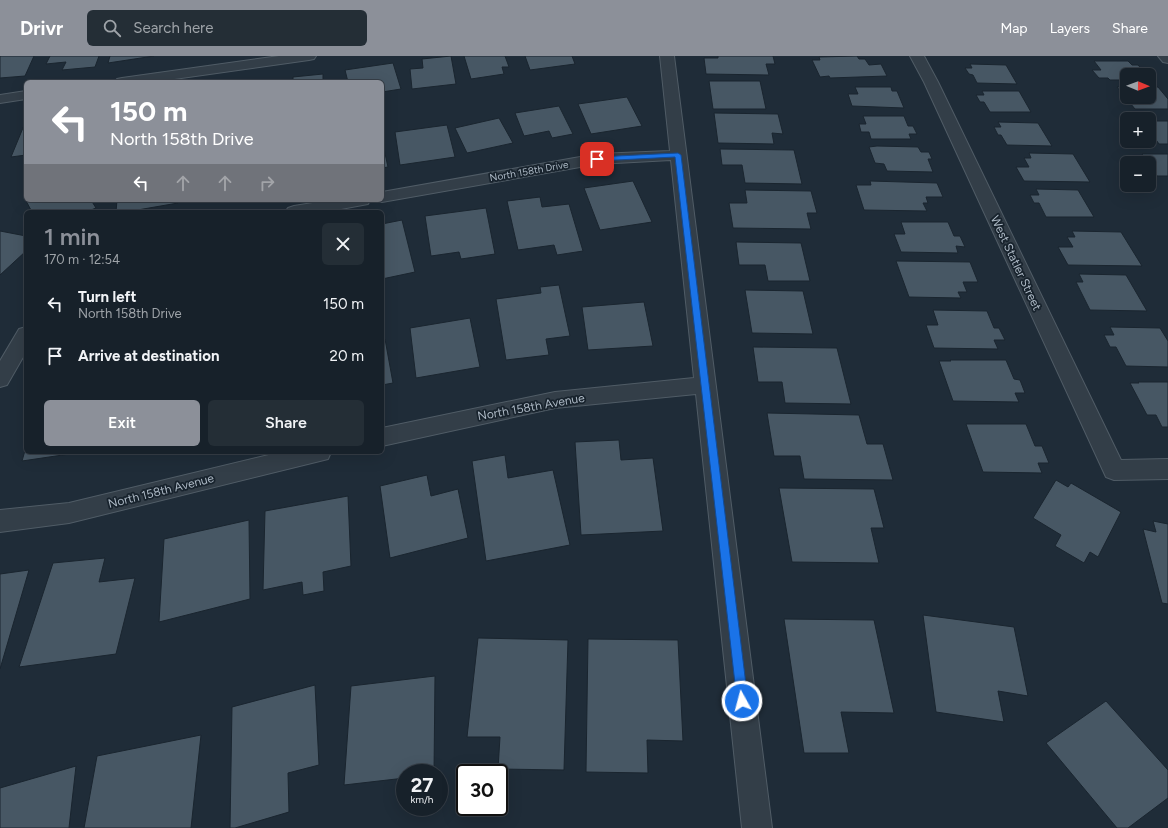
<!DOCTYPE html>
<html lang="en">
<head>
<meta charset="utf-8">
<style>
  :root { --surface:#17212a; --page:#242e36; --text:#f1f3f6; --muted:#9ea3a8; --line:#363e47; --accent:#8c9099 }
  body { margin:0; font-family:Figtree,sans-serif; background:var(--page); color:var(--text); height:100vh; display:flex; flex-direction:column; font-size:15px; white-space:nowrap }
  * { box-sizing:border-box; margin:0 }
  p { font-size:13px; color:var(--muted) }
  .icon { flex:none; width:22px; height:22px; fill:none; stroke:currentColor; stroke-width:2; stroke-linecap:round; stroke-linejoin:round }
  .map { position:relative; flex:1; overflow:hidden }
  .panel { position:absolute; left:24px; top:154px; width:360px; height:244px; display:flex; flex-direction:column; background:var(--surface); border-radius:6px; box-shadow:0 4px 16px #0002,0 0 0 1px var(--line) }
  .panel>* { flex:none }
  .hud { position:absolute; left:24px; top:24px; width:360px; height:122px; border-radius:6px; box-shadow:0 4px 16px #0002,0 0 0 1px var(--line); background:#8c9099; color:#fff; overflow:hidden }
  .needle { width:26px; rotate:91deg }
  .tools { position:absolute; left:1120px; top:12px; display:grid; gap:8px }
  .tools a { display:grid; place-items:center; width:36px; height:36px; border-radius:6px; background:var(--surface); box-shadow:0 4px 16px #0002,0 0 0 1px var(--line); font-size:20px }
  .speed { position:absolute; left:396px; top:708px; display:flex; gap:8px; font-size:20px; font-weight:700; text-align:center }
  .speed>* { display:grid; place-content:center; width:52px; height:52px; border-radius:50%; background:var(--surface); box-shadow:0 4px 16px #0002,0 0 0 1px var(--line); line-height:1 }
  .speed small { font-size:10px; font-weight:400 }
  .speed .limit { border:2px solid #111; border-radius:6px; background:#fff; color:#111 }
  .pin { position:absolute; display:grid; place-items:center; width:34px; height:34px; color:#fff; margin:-17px; border-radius:8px; box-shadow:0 2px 6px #0006 }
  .me { position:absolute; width:44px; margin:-22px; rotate:353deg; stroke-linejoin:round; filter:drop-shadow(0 0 3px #0008) }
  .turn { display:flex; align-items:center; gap:14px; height:84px; padding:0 20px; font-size:18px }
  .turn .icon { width:52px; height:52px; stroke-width:2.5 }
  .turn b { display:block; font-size:28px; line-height:34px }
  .lanes { display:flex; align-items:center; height:38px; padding:0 20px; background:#0003; justify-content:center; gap:20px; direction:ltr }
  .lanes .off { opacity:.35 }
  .round { display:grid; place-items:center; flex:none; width:42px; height:42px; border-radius:6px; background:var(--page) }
  .summary { display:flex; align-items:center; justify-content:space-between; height:68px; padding:0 20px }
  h1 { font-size:24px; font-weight:600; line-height:30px; color:var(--accent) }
  .action { display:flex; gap:8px; margin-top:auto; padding:8px 20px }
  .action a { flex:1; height:46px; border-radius:6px; background:var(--accent); color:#fff; font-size:16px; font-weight:600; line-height:46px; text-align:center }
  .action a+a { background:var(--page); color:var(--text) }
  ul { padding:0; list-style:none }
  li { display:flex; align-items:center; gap:12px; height:52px; padding:0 20px }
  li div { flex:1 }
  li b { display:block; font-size:15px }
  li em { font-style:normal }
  header { display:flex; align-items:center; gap:24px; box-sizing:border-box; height:56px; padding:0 20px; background:var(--accent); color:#fff }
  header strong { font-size:19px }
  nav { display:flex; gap:22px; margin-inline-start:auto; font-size:14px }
  .search { width:280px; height:36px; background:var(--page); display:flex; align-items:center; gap:10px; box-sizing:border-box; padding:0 14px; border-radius:6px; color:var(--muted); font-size:15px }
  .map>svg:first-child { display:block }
</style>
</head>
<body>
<header>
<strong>Drivr</strong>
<div class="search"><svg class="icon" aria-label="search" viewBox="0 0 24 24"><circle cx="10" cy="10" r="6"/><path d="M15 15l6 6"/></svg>Search here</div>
<nav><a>Map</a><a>Layers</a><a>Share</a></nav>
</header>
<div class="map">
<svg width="1168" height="772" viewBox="0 0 1168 772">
  <rect width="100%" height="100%" fill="#1f2c38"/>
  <g fill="#475764" stroke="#1a252f">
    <polygon points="0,0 34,0 25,20 0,22"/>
    <polygon points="50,0 99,0 95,11 62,14 66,6 46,8"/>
    <polygon points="110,0 154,0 108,7"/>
    <polygon points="451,0 456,28 412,33 410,13 423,12 422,3"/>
    <polygon points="464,0 505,0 509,11 502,11 504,18 471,23"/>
    <polygon points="525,0 572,0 575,8 530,14"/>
    <polygon points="718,0 773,0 775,8 766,8 769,19 706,18 704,2 718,2"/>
    <polygon points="857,0 859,3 865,3 869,9 881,8 887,20 830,22 829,20 820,21 812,4 820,4 819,1"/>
    <polygon points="1094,5 1128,5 1132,9 1138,9 1147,19 1127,19 1127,24 1110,24 1108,22 1099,22 1092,14 1101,14"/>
    <polygon points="393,7 401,33 382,36 382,26 348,26 345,14"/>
    <polygon points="970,8 1006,9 1017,28 977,27 973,19 969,18 965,12 972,12"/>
    <polygon points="323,18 323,26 293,26 293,21"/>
    <polygon points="709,25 760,25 766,53 713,53"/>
    <polygon points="855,31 891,31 892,35 897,35 904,52 852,50 848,38 858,38"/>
    <polygon points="1117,31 1127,31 1127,41 1149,41 1149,31 1158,31 1168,43 1168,53 1135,53"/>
    <polygon points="982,35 1019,35 1031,56 990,56 984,46 980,46 976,39 984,39"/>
    <polygon points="627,41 642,70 591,78 578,48"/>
    <polygon points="559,50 573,78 552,82 549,75 524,80 515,57"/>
    <polygon points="714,57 778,58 783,78 772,77 774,88 718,87"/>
    <polygon points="863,60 904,60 908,70 913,70 917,78 909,78 911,83 871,83 869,76 861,76 859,68 866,68"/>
    <polygon points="499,62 513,87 467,97 455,72"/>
    <polygon points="1149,65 1168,65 1168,88 1159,88 1152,78 1149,78"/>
    <polygon points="998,66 1038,67 1052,90 1007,89 1001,79 998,79 994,71 1001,71"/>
    <polygon points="25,67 26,67 26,99 11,101"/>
    <polygon points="447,69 455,101 400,109 395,76"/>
    <polygon points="382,84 388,111 382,112"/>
    <polygon points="877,90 918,91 921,96 929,96 932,103 928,103 933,116 887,115 884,108 875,107 869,91"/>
    <polygon points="720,93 794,94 802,128 745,127 742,109 722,109"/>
    <polygon points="1029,97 1073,98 1090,126 1024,125 1016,111 1029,111 1024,102 1031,102"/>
    <polygon points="1142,98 1168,98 1168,120 1157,120"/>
    <polygon points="633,125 652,166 600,174 584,132"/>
    <polygon points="870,125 937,127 943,141 926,141 928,147 923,147 927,155 864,154 856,129 871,129"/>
    <polygon points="1036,133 1078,134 1094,161 1046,161 1039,147 1034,147 1030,139 1039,139"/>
    <polygon points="745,134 811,135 817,157 807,157 811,173 733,172 729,147 747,147"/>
    <polygon points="540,141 542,151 569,148 583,195 557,199 554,189 518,194 507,145"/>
    <polygon points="25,143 91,144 96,152 86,156 32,156"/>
    <polygon points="117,144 178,144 178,147 126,156 116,156"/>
    <polygon points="486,152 495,198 461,203 459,196 431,200 425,160"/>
    <polygon points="402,164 415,216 382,223 382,168"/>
    <polygon points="901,166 948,166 954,180 960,180 965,191 956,190 958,197 901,196 894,178 905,178"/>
    <polygon points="0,175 26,180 26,195 0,219"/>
    <polygon points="1072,175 1121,176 1142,210 1068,209 1058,191 1073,191 1067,181 1075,181"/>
    <polygon points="736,186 801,187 810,225 768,225 765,209 739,209"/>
    <polygon points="896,205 970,206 978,226 963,226 967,236 958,236 961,242 909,241"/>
    <polygon points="1079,218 1126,219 1147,255 1090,254 1076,226 1083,226"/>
    <polygon points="559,229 570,280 546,283 549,299 506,304 496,243 541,237 540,231"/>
    <polygon points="745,234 803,235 813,278 752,277"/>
    <polygon points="644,246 653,290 588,294 582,251"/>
    <polygon points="933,254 987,255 994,272 999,272 1005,284 994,284 998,293 934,292 926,269 938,269"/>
    <polygon points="470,262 480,311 416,322 410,272"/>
    <polygon points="1110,271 1160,272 1168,285 1168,311 1126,310 1116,291 1110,291 1104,279 1114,279"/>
    <polygon points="385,283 393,327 382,329 382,284"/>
    <polygon points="753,291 837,292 851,348 785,347 782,326 758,326"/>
    <polygon points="950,304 1006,304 1014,323 1020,324 1025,337 1015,337 1019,346 953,345 939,305 951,305"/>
    <polygon points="1138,326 1168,326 1168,371 1162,371 1156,359 1147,359 1130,327 1139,327"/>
    <polygon points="767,357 859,359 867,388 883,388 893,424 804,423 800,400 774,400"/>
    <polygon points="966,368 1026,368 1035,390 1042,390 1049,407 1038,407 1042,417 983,416"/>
    <polygon points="619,384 621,404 653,402 663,475 581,479 575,386"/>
    <polygon points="26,391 26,396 83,396 22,405"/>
    <polygon points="505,399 508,422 553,414 570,489 486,505 472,405"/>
    <polygon points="427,419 431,440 458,433 468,482 390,502 380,430"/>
    <polygon points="1056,424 1068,431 1071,427 1121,456 1098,501 1090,496 1084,507 1055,490 1061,479 1033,462"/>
    <polygon points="779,432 874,433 884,472 871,472 879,507 792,506"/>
    <polygon points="348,440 351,510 323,516 324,535 303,539 302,526 263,534 265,455"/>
    <polygon points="249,464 250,543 159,566 164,483"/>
    <polygon points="1153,465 1168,468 1168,548 1162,547 1143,473 1156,476"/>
    <polygon points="105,502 99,526 135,522 116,598 19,611 53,507"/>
    <polygon points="29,514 0,613 0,518"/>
    <polygon points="923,559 1014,571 1028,640 998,635 1004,666 936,656"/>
    <polygon points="784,563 874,564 894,657 841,656 849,697 804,697"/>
    <polygon points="478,582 568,584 564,714 498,713 500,681 467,681"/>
    <polygon points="588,583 678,584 683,685 647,684 648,717 586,716"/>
    <polygon points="435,620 434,717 405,717 405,722 344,729 351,630"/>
    <polygon points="315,629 319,709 288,717 289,756 235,772 230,772 232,651"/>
    <polygon points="1106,645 1168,714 1168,742 1128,772 1117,772 1046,687"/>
    <polygon points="201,679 191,772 84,772 97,700"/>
    <polygon points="76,710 69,772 0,772 0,732"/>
  </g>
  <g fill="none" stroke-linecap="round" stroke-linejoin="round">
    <defs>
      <g id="minor">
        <polygon points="279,0 316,0 314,3 309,4 153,26 115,26 117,23 122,22"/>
        <polygon points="660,0 674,0 772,772 742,772 696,338 555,352 382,390 382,372 555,336 694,322 671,104 597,108 382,146 376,144 382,144 382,136 597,98 670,95"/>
        <polygon points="910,0 924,0 938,26 1121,404 1168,403 1168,423 1114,424 1106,421 924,26"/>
        <polygon points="1158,0 1168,0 1168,7 1163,6"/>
        <polygon points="26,35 26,43 0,47 0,39"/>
        <polygon points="331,144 370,144 368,148 325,156 285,156 288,152 294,150"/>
        <polygon points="26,271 26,296 7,329 0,331 0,305 19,273"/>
        <polygon points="281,396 331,396 328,403 320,405 69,467 0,476 0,454 69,447"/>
      </g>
    </defs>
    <use href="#minor" stroke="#505c66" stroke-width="2"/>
    <use href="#minor" fill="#333e48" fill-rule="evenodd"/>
  </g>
  <polygon fill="#1a73e8" stroke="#114b97" points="678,97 681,99 748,645 746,649 742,651 738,649 737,645 675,101 597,105 594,103 597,101"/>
  <g text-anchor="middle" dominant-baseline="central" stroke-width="3.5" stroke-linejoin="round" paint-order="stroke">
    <g font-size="10" fill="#adb9c5" stroke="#18232d">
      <text transform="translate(529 115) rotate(-10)">North 158th Drive</text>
    </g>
    <g font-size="12" fill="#adb9c5" stroke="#18232d">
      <text transform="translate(1016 207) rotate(65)">West Statler Street</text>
      <text transform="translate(531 351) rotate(-10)">North 158th Avenue</text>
      <text transform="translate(161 435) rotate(-14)">North 158th Avenue</text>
    </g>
  </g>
</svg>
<div class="tools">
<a><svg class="needle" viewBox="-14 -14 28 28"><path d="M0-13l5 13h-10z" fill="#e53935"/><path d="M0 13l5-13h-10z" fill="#9ea3a8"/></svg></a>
<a>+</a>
<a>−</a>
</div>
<div class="speed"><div>27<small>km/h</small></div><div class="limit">30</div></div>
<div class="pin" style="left:597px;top:103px;background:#d93025"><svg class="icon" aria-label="arrive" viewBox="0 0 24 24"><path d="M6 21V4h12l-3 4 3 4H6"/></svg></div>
<svg class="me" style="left:742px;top:645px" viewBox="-20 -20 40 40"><circle r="17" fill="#1a73e8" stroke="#fff" stroke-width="3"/><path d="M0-11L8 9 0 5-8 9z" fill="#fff"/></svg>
<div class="hud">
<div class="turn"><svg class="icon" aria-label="left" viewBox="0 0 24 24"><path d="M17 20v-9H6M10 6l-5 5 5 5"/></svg><div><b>150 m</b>North 158th Drive</div></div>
<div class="lanes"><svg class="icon" aria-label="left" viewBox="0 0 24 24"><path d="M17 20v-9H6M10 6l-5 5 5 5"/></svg><svg class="icon off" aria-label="ahead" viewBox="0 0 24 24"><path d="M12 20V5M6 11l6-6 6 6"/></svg><svg class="icon off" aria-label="ahead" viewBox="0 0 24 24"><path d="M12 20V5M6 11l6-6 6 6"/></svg><svg class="icon off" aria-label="right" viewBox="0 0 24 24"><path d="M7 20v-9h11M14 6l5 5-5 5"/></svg></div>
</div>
<section class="panel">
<div class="summary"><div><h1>1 min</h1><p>170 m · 12:54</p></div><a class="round"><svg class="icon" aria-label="close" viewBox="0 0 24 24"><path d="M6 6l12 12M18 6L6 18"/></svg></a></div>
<ul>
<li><svg class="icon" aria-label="left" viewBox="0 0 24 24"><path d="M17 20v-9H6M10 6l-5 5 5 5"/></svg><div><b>Turn left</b><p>North 158th Drive</p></div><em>150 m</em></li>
<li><svg class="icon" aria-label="arrive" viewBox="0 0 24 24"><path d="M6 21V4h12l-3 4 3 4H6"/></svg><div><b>Arrive at destination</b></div><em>20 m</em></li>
</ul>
<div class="action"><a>Exit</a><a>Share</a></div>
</section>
</div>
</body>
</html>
